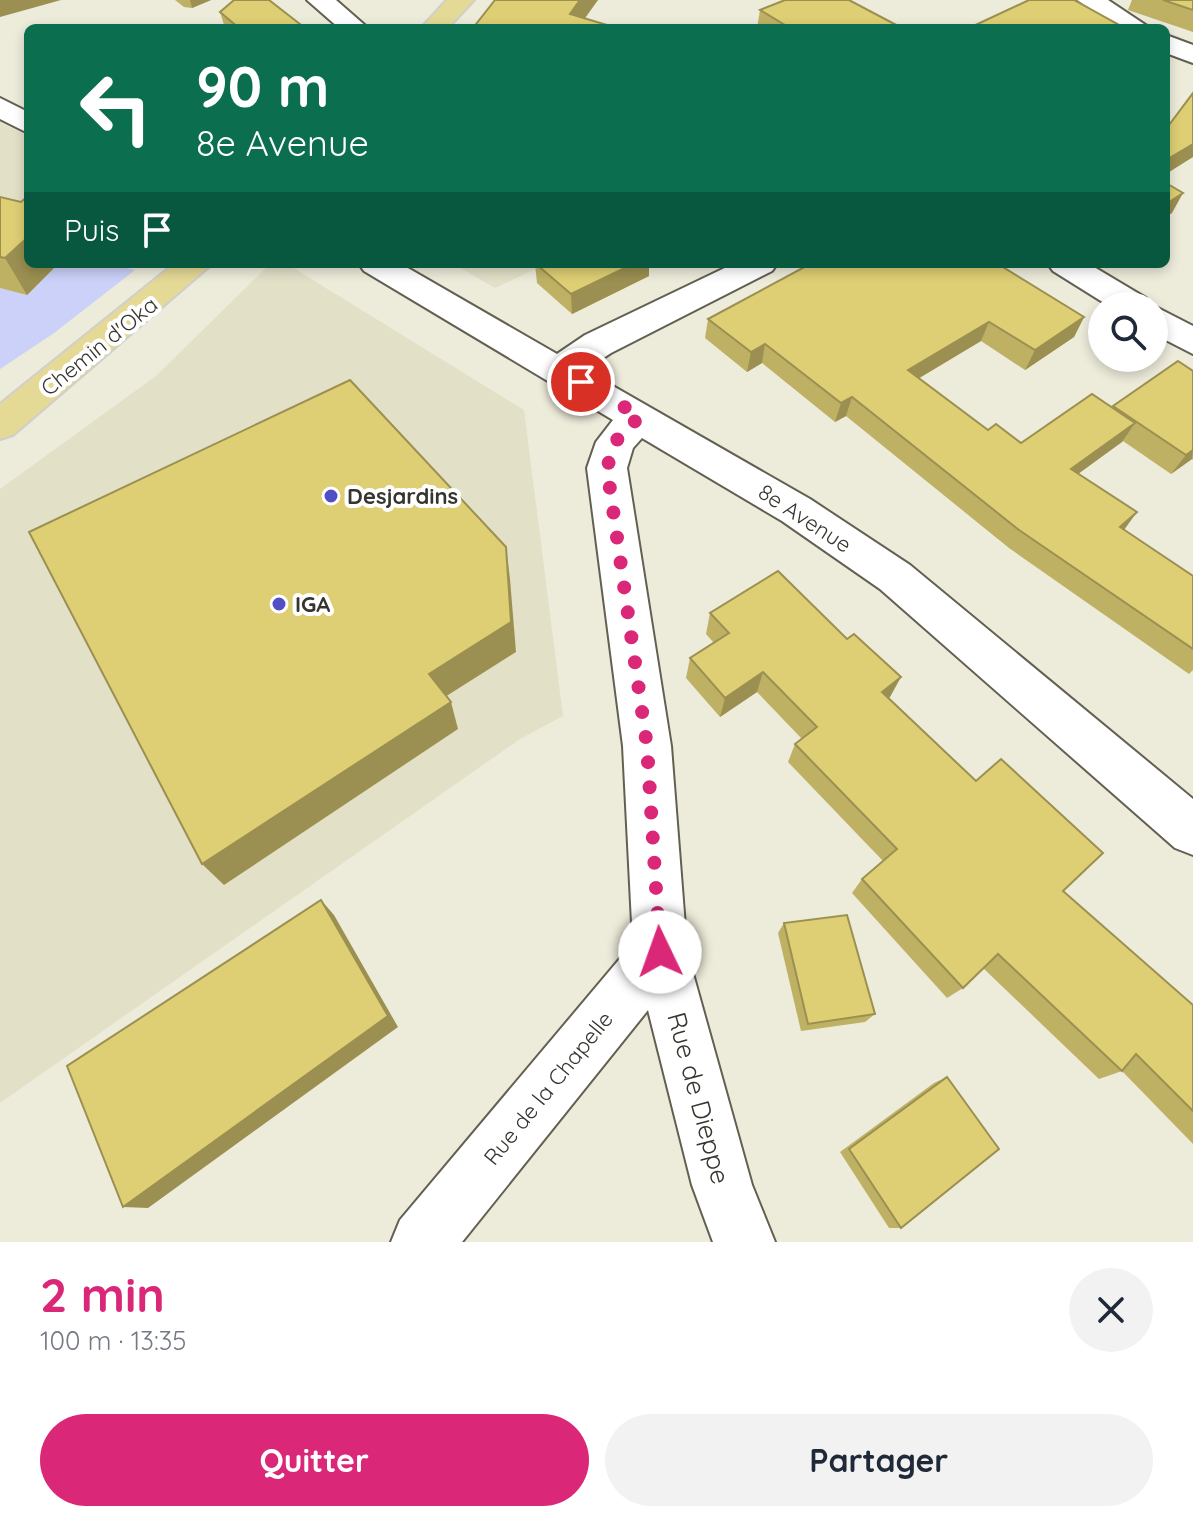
<!DOCTYPE html>
<html lang="fr">
<head>
<meta charset="utf-8">
<style>
  :root { --surface:#fff; --page:#f2f2f3; --text:#1f2937; --muted:#747a83; --accent:#db2777 }
  body { margin:0; font-family:Quicksand,sans-serif; background:var(--page); color:var(--text); height:100vh; display:flex; flex-direction:column; font-size:30px; white-space:nowrap }
  * { box-sizing:border-box; margin:0 }
  p { font-size:26px; color:var(--muted) }
  .icon { flex:none; width:44px; height:44px; fill:none; stroke:currentColor; stroke-width:2; stroke-linecap:round; stroke-linejoin:round }
  .map { position:relative; height:1242px; overflow:hidden }
  .panel { display:flex; flex-direction:column; background:var(--surface); flex:1 }
  .panel>* { flex:none }
  .banner { position:absolute; left:24px; top:24px; width:1146px; height:244px; border-radius:12px; box-shadow:0 4px 12px #0003; background:#0b6e4f; color:#fff; overflow:hidden }
  .controls { position:absolute; left:1088px; top:292px; display:grid; gap:16px }
  .controls a { display:grid; place-items:center; width:80px; height:80px; border-radius:50%; background:var(--surface); box-shadow:0 4px 12px #0003; font-size:40px }
  .pin { position:absolute; display:grid; place-items:center; width:68px; height:68px; color:#fff; margin:-34px; border:4px solid #fff; border-radius:50%; box-shadow:0 2px 8px #0007 }
  .me { position:absolute; width:88px; margin:-44px; rotate:357deg; stroke-linejoin:round; filter:drop-shadow(0 0 6px #0008) }
  .turn { display:flex; align-items:center; gap:28px; height:168px; padding:0 40px; font-size:36px }
  .turn .icon { width:104px; height:104px; stroke-width:2.5 }
  .turn b { display:block; font-size:56px; line-height:68px }
  .then { display:flex; align-items:center; height:76px; padding:0 40px; background:#0003; gap:16px; font-size:30px }
  .round { display:grid; place-items:center; flex:none; width:84px; height:84px; border-radius:42px; background:var(--page) }
  .head { display:flex; align-items:center; justify-content:space-between; height:136px; padding:0 40px }
  h1 { font-size:48px; font-weight:700; line-height:60px; color:var(--accent) }
  .cta { display:flex; gap:16px; margin-top:auto; padding:16px 40px }
  .cta a { flex:1; height:92px; border-radius:48px; background:var(--accent); color:#fff; font-size:32px; font-weight:700; line-height:92px; text-align:center }
  .cta a+a { background:var(--page); color:var(--text) }
  .map>svg:first-child { display:block }
</style>
</head>
<body>
<div class="map">
<svg width="1193" height="1242" viewBox="0 0 1193 1242">
  <rect width="100%" height="100%" fill="#edebda"/>
  <g fill="#e3e0c8">
    <polygon points="0,122 28,136 28,264 58,264 27,295 0,288"/>
    <polygon points="270,264 287,264 524,410 563,716 520,739 0,1103 0,489 156,376"/>
    <polygon points="453,264 546,264 495,288"/>
  </g>
  <polygon fill="#cbd1f8" points="58,264 109,264 135,270 54,333 0,369 0,288 27,294"/>
  <g fill="none" stroke-linecap="round" stroke-linejoin="round">
    <defs>
      <g id="minor">
        <polygon points="307,0 336,0 368,28 339,28"/>
        <polygon points="1077,0 1108,0 1150,28 1119,28"/>
        <polygon points="1166,35 1193,45 1193,63 1166,53"/>
        <polygon points="0,98 28,112 28,133 0,119"/>
        <polygon points="359,264 401,264 557,354 585,335 733,264 777,264 772,271 611,353 585,370 810,499 910,565 1193,799 1193,855 1175,848 880,589 782,521 642,438 633,448 627,468 671,746 687,952 752,1185 775,1242 713,1242 692,1185 648,1010 462,1242 391,1242 400,1220 633,943 623,746 587,468 596,442 613,420 364,271"/>
        <polygon points="1048,264 1089,264 1146,298 1151,306 1109,306 1053,271"/>
        <polygon points="1154,306 1193,326 1193,354 1154,334"/>
      </g>
      <g id="major">
        <polygon points="447,0 474,0 448,28 421,28"/>
        <polygon points="174,264 212,264 13,435 0,439 0,404"/>
      </g>
    </defs>
    <use href="#minor" stroke="#636052" stroke-width="4"/>
    <use href="#major" stroke="#cfcfcd" stroke-width="4"/>
    <use href="#minor" fill="#fff" fill-rule="evenodd"/>
    <use href="#major" fill="#e5d996" fill-rule="evenodd"/>
  </g>
  <g fill="#bfb164">
    <polygon points="175,0 211,0 192,8 184,7"/>
    <polygon points="1132,0 1193,0 1193,32 1128,10"/>
    <polygon points="760,10 902,28 757,28"/>
    <polygon points="220,12 305,28 225,28"/>
    <polygon points="0,197 28,264 58,264 27,295 0,288"/>
    <polygon points="109,264 129,264 125,268"/>
    <polygon points="535,264 649,264 649,276 572,314 537,283"/>
    <polygon points="1084,317 1074,337 1025,370 981,341 919,378 988,430 1021,443 1112,408 1113,406 1193,371 1193,460 1192,459 1171,474 1123,441 1078,474 1124,530 1193,576 1193,670 1189,674 1009,548 846,416 835,422 762,363 747,372 705,338 708,319"/>
    <polygon points="710,613 847,639 901,677 888,698 1063,891 1193,1005 1193,1144 1122,1071 1099,1079 983,968 963,988 947,998 852,893 862,879 883,861 788,762 795,744 802,739 757,692 720,717 686,678 690,658 714,643 706,634"/>
    <polygon points="784,923 875,1014 865,1022 801,1031 778,933"/>
    <polygon points="947,1077 901,1228 889,1228 840,1152 934,1083"/>
  </g>
  <g fill="#9b9051">
    <polygon points="0,0 61,0 0,17"/>
    <polygon points="190,0 211,0 192,8"/>
    <polygon points="580,0 598,0 578,28 570,14"/>
    <polygon points="1193,144 1193,157 1166,174 1166,160"/>
    <polygon points="1183,193 1172,213 1166,217 1166,204"/>
    <polygon points="28,237 28,264 58,264 27,295 5,258"/>
    <polygon points="633,264 649,264 649,276 572,314 571,294"/>
    <polygon points="1084,317 1074,337 1025,370 1035,350"/>
    <polygon points="989,322 981,341 901,389 908,370"/>
    <polygon points="765,344 762,363 747,372 751,352"/>
    <polygon points="852,397 846,416 835,422 841,403"/>
    <polygon points="1135,423 1122,442 1060,487 1071,469"/>
    <polygon points="1193,450 1192,459 1171,474 1186,455"/>
    <polygon points="1137,512 1124,530 1120,527"/>
    <polygon points="506,547 510,579 516,652 437,702 429,674"/>
    <polygon points="763,672 757,692 720,717 725,698"/>
    <polygon points="901,677 890,697 871,711 882,692"/>
    <polygon points="451,702 458,729 224,885 202,864"/>
    <polygon points="321,900 334,915 398,1027 148,1208 123,1207"/>
  </g>
  <g fill="#dece74" stroke="#9b9051" stroke-width="2">
    <polygon points="234,0 269,0 305,28 239,28 220,12"/>
    <polygon points="495,0 580,0 570,14 617,28 473,28"/>
    <polygon points="785,0 849,0 902,28 790,28 760,10"/>
    <polygon points="1029,0 1074,0 1119,25 1112,28 969,28"/>
    <polygon points="1163,0 1193,0 1193,10"/>
    <polygon points="1193,93 1193,144 1166,160 1166,129"/>
    <polygon points="1166,183 1183,193 1166,204"/>
    <polygon points="28,196 28,237 5,258 0,257 0,197 21,202"/>
    <polygon points="536,264 633,264 571,294"/>
    <polygon points="810,264 998,264 1084,317 1035,350 989,322 908,370 988,430 996,424 1021,443 1092,394 1135,423 1071,469 1137,512 1120,527 1193,576 1193,649 1019,530 852,397 841,403 765,344 751,352 708,319"/>
    <polygon points="1178,361 1193,371 1193,450 1186,455 1113,406"/>
    <polygon points="350,380 506,547 511,622 429,674 451,702 202,864 29,532"/>
    <polygon points="778,571 847,639 854,634 901,677 882,692 976,781 1001,759 1103,853 1063,891 1193,1005 1193,1111 1136,1054 1122,1071 998,954 963,988 862,879 897,849 795,744 817,727 763,672 725,698 690,658 729,633 710,613"/>
    <polygon points="321,900 388,1016 123,1207 67,1066"/>
    <polygon points="847,915 875,1014 808,1024 784,923"/>
    <polygon points="947,1077 999,1149 901,1228 849,1149"/>
  </g>
  <g fill="none" stroke-linecap="round" stroke-linejoin="round">
    <polyline stroke="#db2777" stroke-width="14" stroke-dasharray="0 25.2" points="581,382 640,416 615,442 607,468 647,746 660,952"/>
  </g>
  <g fill="#504fc6" stroke="#fff" stroke-width="3">
    <circle cx="331" cy="496" r="8"/>
    <circle cx="279" cy="604" r="8"/>
  </g>
  <g text-anchor="middle" dominant-baseline="central" stroke-width="8" stroke-linejoin="round" paint-order="stroke">
    <g font-size="22" fill="#36352f" stroke="#fff">
      <text transform="translate(99 346) rotate(-39)">Chemin d'Oka</text>
      <text transform="translate(805 518) rotate(33)">8e Avenue</text>
      <text transform="translate(548 1088) rotate(-51)">Rue de la Chapelle</text>
    </g>
    <g font-size="22" font-weight="bold" fill="#36352f" stroke="#fff" text-anchor="start">
      <text x="347" y="496">Desjardins</text>
      <text x="295" y="604">IGA</text>
    </g>
    <g font-size="26" fill="#36352f" stroke="#fff">
      <text transform="translate(699 1098) rotate(75)">Rue de Dieppe</text>
    </g>
  </g>
</svg>
<div class="controls">
<a><svg class="icon" aria-label="search" viewBox="0 0 24 24"><circle cx="10" cy="10" r="6"/><path d="M15 15l6 6"/></svg></a>
</div>
<div class="pin" style="left:581px;top:382px;background:#d93025"><svg class="icon" aria-label="arrive" viewBox="0 0 24 24"><path d="M6 21V4h12l-3 4 3 4H6"/></svg></div>
<svg class="me" style="left:660px;top:952px" viewBox="-20 -20 40 40"><circle r="19" fill="#fff"/><path d="M0-13L10 11 0 6-10 11z" fill="#db2777"/></svg>
<div class="banner">
<div class="turn"><svg class="icon" aria-label="left" viewBox="0 0 24 24"><path d="M17 20v-9H6M10 6l-5 5 5 5"/></svg><div><b>90 m</b>8e Avenue</div></div>
<div class="then">Puis<svg class="icon" aria-label="arrive" viewBox="0 0 24 24"><path d="M6 21V4h12l-3 4 3 4H6"/></svg></div>
</div>
</div>
<section class="panel">
<div class="head"><div><h1>2 min</h1><p>100 m · 13:35</p></div><a class="round"><svg class="icon" aria-label="close" viewBox="0 0 24 24"><path d="M6 6l12 12M18 6L6 18"/></svg></a></div>
<div class="cta"><a>Quitter</a><a>Partager</a></div>
</section>
</body>
</html>
